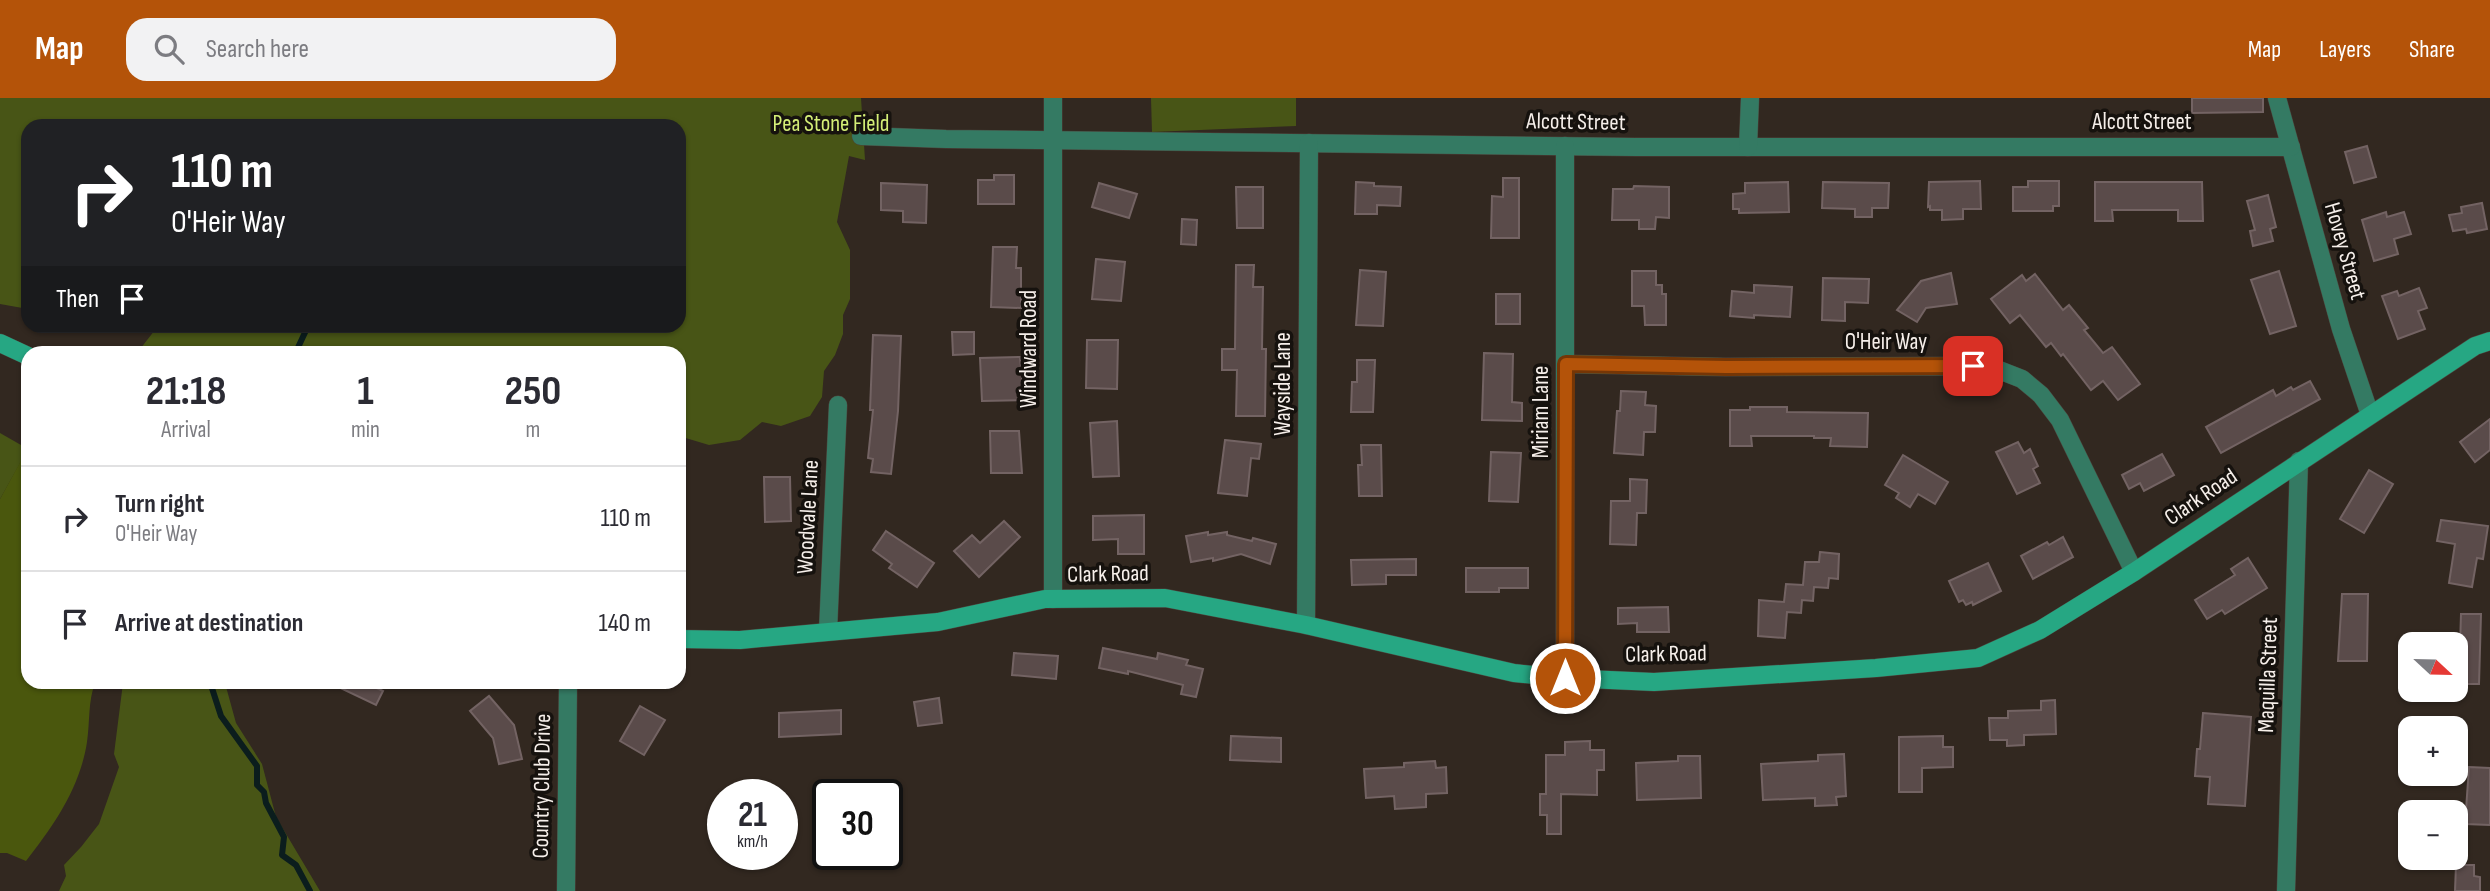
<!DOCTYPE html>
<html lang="en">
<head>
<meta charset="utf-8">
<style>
  :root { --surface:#fff; --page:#f2f2f3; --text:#2b2b33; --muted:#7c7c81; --line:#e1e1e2; --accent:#b45309 }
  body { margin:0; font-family:"Sofia Sans Condensed",sans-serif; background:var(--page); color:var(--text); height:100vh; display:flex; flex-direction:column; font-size:26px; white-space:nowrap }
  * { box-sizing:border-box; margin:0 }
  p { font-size:23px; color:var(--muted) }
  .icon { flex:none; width:38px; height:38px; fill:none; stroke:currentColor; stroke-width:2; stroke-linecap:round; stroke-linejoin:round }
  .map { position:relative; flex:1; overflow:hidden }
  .panel { position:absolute; left:21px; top:248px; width:665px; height:343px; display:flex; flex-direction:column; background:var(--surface); border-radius:21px; box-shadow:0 2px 5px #0004 }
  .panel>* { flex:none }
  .hud { position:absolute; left:21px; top:21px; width:665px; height:214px; border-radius:21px; box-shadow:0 2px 5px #0004; background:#202124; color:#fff; overflow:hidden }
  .needle { width:46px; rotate:112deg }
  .tools { position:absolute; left:2398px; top:534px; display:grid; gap:14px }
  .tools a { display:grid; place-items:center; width:70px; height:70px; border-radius:14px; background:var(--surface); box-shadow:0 2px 5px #0004; font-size:35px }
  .speed { position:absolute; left:707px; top:681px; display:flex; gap:14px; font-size:35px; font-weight:700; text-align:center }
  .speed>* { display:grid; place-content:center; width:91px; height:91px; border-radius:50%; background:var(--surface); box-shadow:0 2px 5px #0004; line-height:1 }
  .speed small { font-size:18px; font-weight:400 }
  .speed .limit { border:4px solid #111; border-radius:10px; background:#fff; color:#111 }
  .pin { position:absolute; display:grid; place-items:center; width:60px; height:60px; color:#fff; margin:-30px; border-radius:14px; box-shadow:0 4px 10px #0006 }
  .me { position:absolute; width:77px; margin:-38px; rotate:0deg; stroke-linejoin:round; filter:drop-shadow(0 0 5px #0008) }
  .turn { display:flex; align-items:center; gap:24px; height:147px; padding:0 35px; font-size:32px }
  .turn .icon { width:91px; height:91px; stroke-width:2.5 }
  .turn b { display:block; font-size:49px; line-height:60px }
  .then { display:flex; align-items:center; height:66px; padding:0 35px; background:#0003; gap:14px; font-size:26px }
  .eta { display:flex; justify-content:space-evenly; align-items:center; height:119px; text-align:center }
  .eta b { font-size:42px; font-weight:700; line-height:49px }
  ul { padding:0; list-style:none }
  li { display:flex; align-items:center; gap:21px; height:105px; padding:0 35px; border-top:2px solid var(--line) }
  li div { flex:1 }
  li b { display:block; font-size:26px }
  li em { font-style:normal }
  header { display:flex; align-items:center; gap:42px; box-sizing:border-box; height:98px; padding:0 35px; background:var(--accent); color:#fff }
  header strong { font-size:33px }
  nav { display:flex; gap:38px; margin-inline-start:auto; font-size:24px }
  .search { width:490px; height:63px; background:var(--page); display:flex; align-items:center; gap:18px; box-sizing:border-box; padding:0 24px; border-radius:21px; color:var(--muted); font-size:26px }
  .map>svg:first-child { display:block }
</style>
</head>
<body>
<header>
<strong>Map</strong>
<div class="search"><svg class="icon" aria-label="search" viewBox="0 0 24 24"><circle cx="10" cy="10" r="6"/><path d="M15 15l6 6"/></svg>Search here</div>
<nav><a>Map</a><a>Layers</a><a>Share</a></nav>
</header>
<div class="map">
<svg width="2490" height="793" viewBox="0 0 2490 793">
  <rect width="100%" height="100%" fill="#322820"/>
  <g fill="#485516">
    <polygon points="0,0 861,0 865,62 849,58 837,124 850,152 850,201 843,217 843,236 835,257 824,273 822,299 810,318 781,328 762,324 740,342 709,347 679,338 679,256 137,255 158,228 679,228 679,28 141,28 134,24 132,28 28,28 28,211 0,206"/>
    <polygon points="1151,0 1296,0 1296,28 1152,34"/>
    <polygon points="0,335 28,351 0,401"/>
    <polygon points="123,585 225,585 236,625 262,666 276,719 320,793 59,793 66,778 64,767 81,749 99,726 119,669 114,656"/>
  </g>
  <path fill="#4a570d" d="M28,350v234l67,1c-7,18 -5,39 -8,59 -7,46 -33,83 -61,119l-19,-8h-7v-354z"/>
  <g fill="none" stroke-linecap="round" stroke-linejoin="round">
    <g stroke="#0b1d1d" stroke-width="6">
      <polyline points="295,256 308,228"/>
      <polyline points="210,584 221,618 257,668 257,687 264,694 266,705 284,739 282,757 296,767 310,793"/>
    </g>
  </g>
  <g fill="#5a4b4a" stroke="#736363" stroke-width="2">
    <polygon points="2192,0 2263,0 2263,14 2192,15"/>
    <polygon points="2367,48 2376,79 2354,85 2345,54"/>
    <polygon points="994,77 1014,77 1014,106 978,106 978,82 994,82"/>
    <polygon points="1503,80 1519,80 1519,140 1491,140 1492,98 1503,99"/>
    <polygon points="1980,83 1981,111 1963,111 1963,121 1942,122 1942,112 1930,112 1930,108 1928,109 1929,84"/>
    <polygon points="2028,83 2059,83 2059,108 2053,108 2053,113 2013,113 2013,89 2028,89"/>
    <polygon points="1356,84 1374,85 1374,88 1401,89 1400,108 1377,107 1377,116 1355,116"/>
    <polygon points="1788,84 1789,114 1739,115 1739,111 1733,111 1733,96 1745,95 1745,85"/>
    <polygon points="1823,84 1889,85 1888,110 1872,110 1872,119 1855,119 1855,111 1822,110"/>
    <polygon points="2095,84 2202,84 2203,123 2178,123 2178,112 2112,112 2113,123 2095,123"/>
    <polygon points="881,85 927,87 926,125 903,124 903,113 881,112"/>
    <polygon points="1099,85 1137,96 1129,120 1092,109"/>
    <polygon points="1634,88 1669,89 1669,120 1656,119 1655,131 1639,131 1639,122 1612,122 1613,91 1633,91"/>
    <polygon points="1236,89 1263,89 1263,130 1237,130"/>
    <polygon points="2268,97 2276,129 2270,131 2273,143 2253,148 2250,133 2255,132 2247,103"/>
    <polygon points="2482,105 2487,131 2467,135 2466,131 2453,133 2449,117 2462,115 2461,109"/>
    <polygon points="2386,114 2387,119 2404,114 2411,136 2394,141 2398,156 2374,163 2362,122"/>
    <polygon points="1182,121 1197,122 1196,147 1181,146"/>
    <polygon points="993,149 1017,149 1016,170 1021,170 1021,210 991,209"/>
    <polygon points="1096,161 1125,164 1121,203 1092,201"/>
    <polygon points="1236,167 1254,167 1253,189 1263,189 1262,251 1266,251 1265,318 1236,318 1237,272 1222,272 1222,251 1235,251"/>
    <polygon points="1360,172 1386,174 1383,228 1356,227"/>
    <polygon points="1632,173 1656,173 1656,187 1662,187 1662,196 1666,196 1666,227 1645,227 1644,208 1632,208"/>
    <polygon points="2279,173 2296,228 2270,236 2251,182"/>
    <polygon points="1951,175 1957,206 1926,210 1917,224 1897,212 1921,183"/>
    <polygon points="2035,176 2063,212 2069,207 2088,230 2084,232 2103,255 2112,249 2140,286 2118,302 2103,283 2091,292 2063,256 2061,258 2051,245 2046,249 2020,217 2010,225 1991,201 2022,177 2026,183"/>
    <polygon points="1823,180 1869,181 1868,205 1845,204 1845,223 1822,222"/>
    <polygon points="1754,187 1792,189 1790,219 1754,217 1754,220 1730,218 1732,193 1754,195"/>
    <polygon points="2419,190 2427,210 2418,213 2425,231 2398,241 2382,198 2397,193 2399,198"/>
    <rect x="1496" y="196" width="24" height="30"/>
    <polygon points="952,234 974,234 974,256 953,257"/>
    <polygon points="873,237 901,238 898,313 891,376 871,374 873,361 868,360 873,312 870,312"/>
    <polygon points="1087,242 1118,242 1117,291 1086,290"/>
    <polygon points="1484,255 1513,256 1512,304 1522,305 1522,323 1482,322"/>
    <polygon points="1020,259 1024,302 982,303 980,260"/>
    <polygon points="1357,262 1375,262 1373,314 1351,314 1352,284 1357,284"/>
    <polygon points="2310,283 2320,301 2221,355 2206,329 2273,292 2276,298 2291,289 2293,292"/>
    <polygon points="1621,293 1646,294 1645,307 1656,308 1655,334 1644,334 1643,357 1614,355 1617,313 1620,313"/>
    <polygon points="1750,309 1787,309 1787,314 1868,315 1867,349 1830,348 1831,340 1814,340 1814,338 1751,338 1752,348 1730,348 1730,312 1750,312"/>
    <polygon points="2490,321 2490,352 2475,364 2460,344"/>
    <polygon points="1117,323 1119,378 1093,379 1090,325"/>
    <polygon points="990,333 1019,333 1022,375 991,375"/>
    <polygon points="1225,342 1261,346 1259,361 1251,360 1247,398 1218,395"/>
    <polygon points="2018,344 2024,355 2030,351 2038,368 2033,371 2040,385 2017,396 1996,354"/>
    <polygon points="1361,347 1381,347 1382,398 1359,398 1358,367 1362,367"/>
    <polygon points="1491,354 1521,355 1518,404 1489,403"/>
    <polygon points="2162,356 2174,377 2144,393 2140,385 2129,391 2122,377"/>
    <polygon points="1903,357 1948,384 1935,406 1918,396 1910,409 1896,400 1899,395 1885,387"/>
    <polygon points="2369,372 2393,386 2364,435 2340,421"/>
    <polygon points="764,379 790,379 791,423 765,424"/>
    <polygon points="1630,381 1647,382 1646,415 1637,415 1636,447 1610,446 1611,403 1630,403"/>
    <polygon points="1144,417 1144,456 1118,456 1118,441 1093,442 1093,418"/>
    <polygon points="2441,422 2488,428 2483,461 2477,460 2472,489 2449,485 2455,446 2437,443"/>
    <polygon points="1004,423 1020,439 979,479 954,453 972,437 980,445"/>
    <polygon points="886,433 934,465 917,489 889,470 892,466 873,452"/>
    <polygon points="1208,434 1208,437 1227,434 1227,437 1252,443 1253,440 1276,446 1270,466 1241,456 1213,463 1213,460 1191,464 1186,438"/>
    <polygon points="2063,439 2073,459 2033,481 2021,458 2047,444 2049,447"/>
    <polygon points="1820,454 1839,456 1838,481 1829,480 1828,490 1814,489 1813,503 1802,502 1801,515 1787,514 1785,540 1758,538 1759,502 1784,504 1786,486 1803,487 1805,464 1819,464"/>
    <polygon points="2248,460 2267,490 2225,516 2222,512 2207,521 2195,502 2235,477 2231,471"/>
    <polygon points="1416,461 1416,477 1386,477 1386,486 1352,487 1351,462"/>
    <polygon points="1988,465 2001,493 1973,507 1972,504 1966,507 1963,502 1959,504 1949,483"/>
    <polygon points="1466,470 1528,470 1528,490 1499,490 1499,494 1466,494"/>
    <polygon points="2342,496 2368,496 2367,563 2338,563"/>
    <polygon points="1668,509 1669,534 1637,534 1637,525 1618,526 1618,510"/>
    <polygon points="2461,516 2481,516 2479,586 2455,586 2455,548 2460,548"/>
    <polygon points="1103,550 1157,561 1158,555 1188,562 1186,567 1203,571 1196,599 1181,596 1183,587 1128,573 1128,576 1099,570"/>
    <polygon points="1014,555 1058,558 1056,581 1012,577"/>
    <polygon points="328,584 364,584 383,593 376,607"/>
    <polygon points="489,598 514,627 522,661 499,666 493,640 470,613"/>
    <polygon points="939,600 942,625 918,628 914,604"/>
    <polygon points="2055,602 2056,636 2024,637 2024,647 2007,648 2007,642 1990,642 1989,620 2008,620 2008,613 2041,612 2041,603"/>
    <polygon points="640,608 665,622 644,657 620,643"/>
    <polygon points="841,612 841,636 779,639 779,615"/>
    <polygon points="2203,615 2251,619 2245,708 2208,706 2210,679 2195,678 2197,651 2200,651"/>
    <polygon points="1231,638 1281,640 1281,664 1230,662"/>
    <polygon points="1943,638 1943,649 1953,649 1953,669 1922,670 1922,694 1899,694 1899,639"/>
    <polygon points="1590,643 1590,652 1604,652 1604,672 1597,672 1597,697 1561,696 1561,736 1547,736 1547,717 1540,717 1540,696 1546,696 1546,657 1565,657 1565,644"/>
    <polygon points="1844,656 1846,698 1836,699 1837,707 1815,708 1815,700 1763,702 1761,666 1818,663 1818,657"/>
    <polygon points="1678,658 1700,658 1701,700 1637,702 1636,665 1678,663"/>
    <polygon points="1435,663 1436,670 1446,669 1447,695 1426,696 1426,709 1395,711 1394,698 1366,700 1364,671 1404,669 1404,665"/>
    <polygon points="2469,669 2490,670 2490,727 2465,726"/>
    <polygon points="2456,767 2474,767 2474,778 2480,779 2480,793 2455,793"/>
  </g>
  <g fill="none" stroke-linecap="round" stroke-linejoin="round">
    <defs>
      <g id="street">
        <polyline points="2277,0 2341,231 2370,317"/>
        <polyline points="861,38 946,41 1635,49 2291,49"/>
        <polyline points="1565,48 1565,580"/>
        <polyline points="1748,49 1750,0"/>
        <polyline points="1566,266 1725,269 1973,268 1999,272 2022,281 2041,297 2060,322 2134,474"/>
        <polyline points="1053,501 1053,0"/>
        <polyline points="1306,527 1309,45"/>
        <polyline points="828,533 838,307"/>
        <polyline points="566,793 568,584"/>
        <polyline points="2286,793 2299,363"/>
      </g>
      <g id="secondary">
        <polyline points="0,245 28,258"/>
        <polyline points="679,541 740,542 938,524 1045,501 1165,500 1306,527 1514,575 1565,580 1654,584 1876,570 1978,560 2040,532 2134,474 2475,248 2490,243"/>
      </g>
    </defs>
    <use href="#street" stroke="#4d443c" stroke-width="19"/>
    <use href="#secondary" stroke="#4d443c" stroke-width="19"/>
    <use href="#street" stroke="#347a63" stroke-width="18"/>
    <use href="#secondary" stroke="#26a783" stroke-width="18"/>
  </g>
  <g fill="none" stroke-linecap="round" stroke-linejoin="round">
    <defs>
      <polyline id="route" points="1565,580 1566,266 1726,269 1973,268"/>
    </defs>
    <use href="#route" stroke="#753606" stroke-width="18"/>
    <use href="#route" stroke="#b45309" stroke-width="12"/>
  </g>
  <g text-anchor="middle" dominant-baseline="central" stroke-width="7" stroke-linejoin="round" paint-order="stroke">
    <g font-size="23" fill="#f6efea" stroke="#16120e">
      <text transform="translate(1576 24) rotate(1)">Alcott Street</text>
      <text x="2142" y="24">Alcott Street</text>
      <text transform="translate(2345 153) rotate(74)">Hovey Street</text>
      <text x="1886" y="244">O'Heir Way</text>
      <text transform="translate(1029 251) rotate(-90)">Windward Road</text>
      <text transform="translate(1283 286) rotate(-90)">Wayside Lane</text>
      <text transform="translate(1541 314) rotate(-90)">Miriam Lane</text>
      <text transform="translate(2201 399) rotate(-34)">Clark Road</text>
      <text transform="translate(808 419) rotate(-87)">Woodvale Lane</text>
      <text transform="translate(1108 476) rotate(-1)">Clark Road</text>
      <text transform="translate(1666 556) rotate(-1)">Clark Road</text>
      <text transform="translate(2268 577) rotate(-88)">Maquilla Street</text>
      <text transform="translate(542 688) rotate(-89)">Country Club Drive</text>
    </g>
    <g font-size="23" fill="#d4ee77" stroke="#16120e">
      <text x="831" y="26">Pea Stone Field</text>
    </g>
  </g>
</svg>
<div class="tools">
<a><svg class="needle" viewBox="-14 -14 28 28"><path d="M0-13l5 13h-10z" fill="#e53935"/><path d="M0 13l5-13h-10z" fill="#7c7c81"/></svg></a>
<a>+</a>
<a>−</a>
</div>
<div class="speed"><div>21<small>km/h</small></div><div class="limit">30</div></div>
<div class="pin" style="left:1973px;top:268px;background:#d93025"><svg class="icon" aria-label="arrive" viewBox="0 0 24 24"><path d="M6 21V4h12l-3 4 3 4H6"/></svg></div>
<svg class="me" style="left:1565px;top:580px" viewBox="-20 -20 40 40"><circle r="17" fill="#b45309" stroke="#fff" stroke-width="3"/><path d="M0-11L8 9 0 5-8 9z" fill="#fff"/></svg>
<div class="hud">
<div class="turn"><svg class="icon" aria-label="right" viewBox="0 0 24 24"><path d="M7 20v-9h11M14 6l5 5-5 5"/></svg><div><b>110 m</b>O'Heir Way</div></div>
<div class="then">Then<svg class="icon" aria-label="arrive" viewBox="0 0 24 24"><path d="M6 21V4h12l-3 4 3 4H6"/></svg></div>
</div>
<section class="panel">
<div class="eta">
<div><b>21:18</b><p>Arrival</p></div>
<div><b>1</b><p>min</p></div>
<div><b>250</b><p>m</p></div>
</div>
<ul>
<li><svg class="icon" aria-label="right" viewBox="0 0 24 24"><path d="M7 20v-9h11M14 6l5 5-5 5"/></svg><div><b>Turn right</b><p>O'Heir Way</p></div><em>110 m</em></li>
<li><svg class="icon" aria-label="arrive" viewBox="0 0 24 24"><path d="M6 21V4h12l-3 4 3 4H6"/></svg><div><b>Arrive at destination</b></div><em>140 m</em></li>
</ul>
</section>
</div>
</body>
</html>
